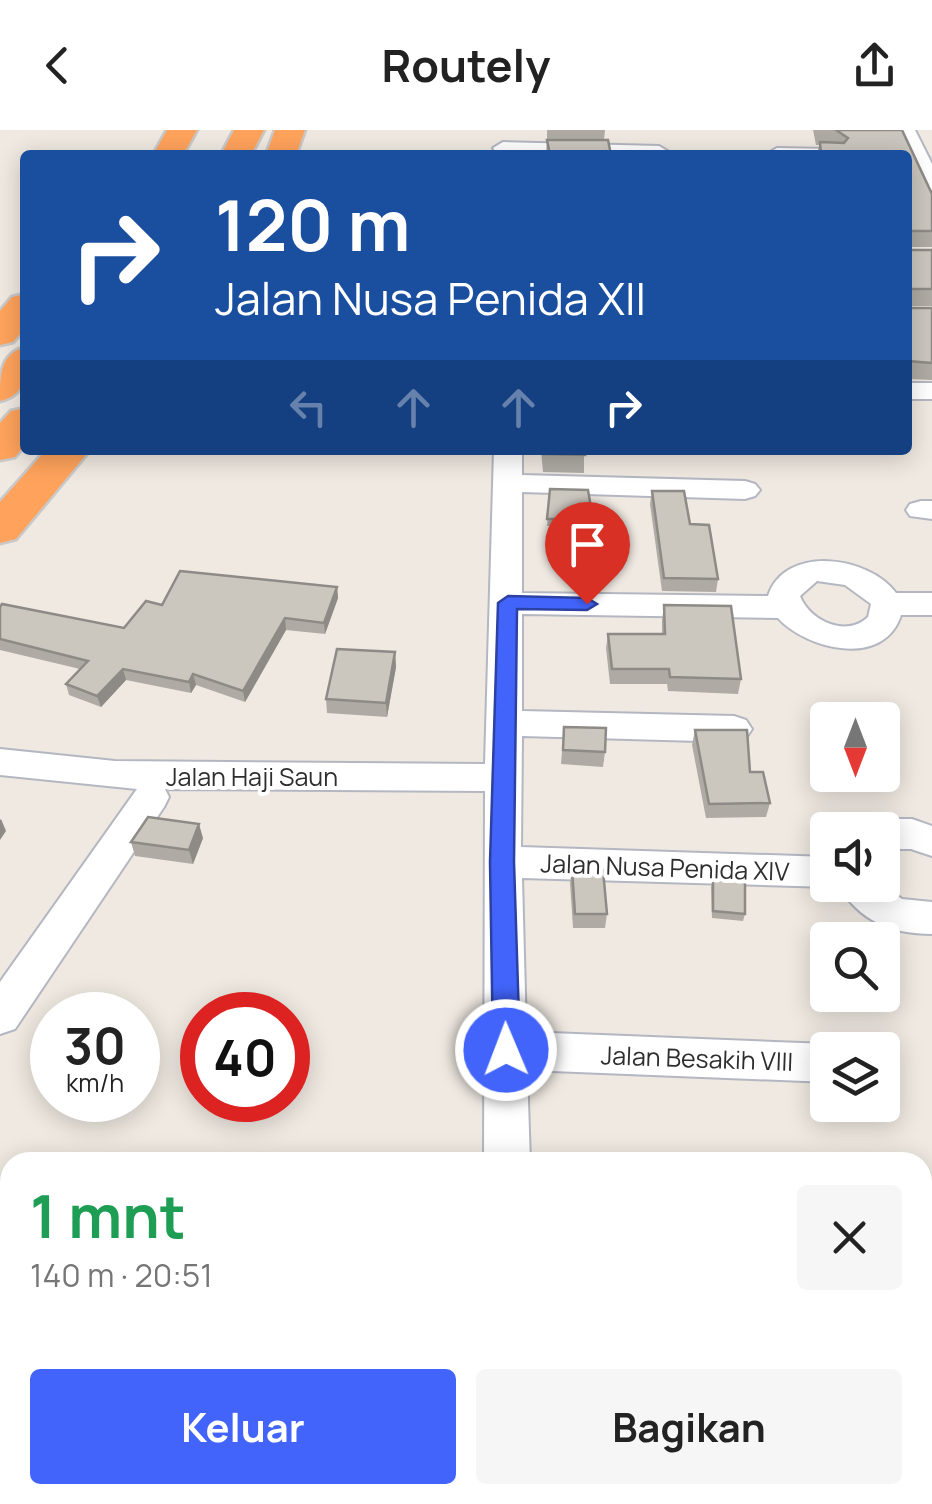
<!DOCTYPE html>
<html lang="id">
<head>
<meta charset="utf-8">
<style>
  :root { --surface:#fff; --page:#f6f6f6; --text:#222; --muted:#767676; --accent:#4264fb }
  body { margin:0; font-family:Manrope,sans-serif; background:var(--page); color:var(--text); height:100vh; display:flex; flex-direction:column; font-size:38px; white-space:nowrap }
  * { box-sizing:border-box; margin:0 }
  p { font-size:32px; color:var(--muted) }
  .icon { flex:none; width:55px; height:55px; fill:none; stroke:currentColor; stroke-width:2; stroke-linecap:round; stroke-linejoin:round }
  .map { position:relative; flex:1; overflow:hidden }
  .sheet { position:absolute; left:0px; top:1022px; width:932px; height:352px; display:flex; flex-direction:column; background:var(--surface); border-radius:30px 30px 0 0; box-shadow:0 5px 25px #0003 }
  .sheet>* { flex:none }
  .hud { position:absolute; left:20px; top:20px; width:892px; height:305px; border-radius:10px; box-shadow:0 5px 25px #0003; background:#1a4fa0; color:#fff; overflow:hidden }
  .needle { width:65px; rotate:180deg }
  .tools { position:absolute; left:810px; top:572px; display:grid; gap:20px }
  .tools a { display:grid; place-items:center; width:90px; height:90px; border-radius:10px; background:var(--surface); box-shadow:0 5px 25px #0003; font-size:50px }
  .speed { position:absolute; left:30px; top:862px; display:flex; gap:20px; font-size:50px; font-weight:700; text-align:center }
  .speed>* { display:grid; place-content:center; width:130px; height:130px; border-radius:50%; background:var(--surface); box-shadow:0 5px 25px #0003; line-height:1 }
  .speed small { font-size:25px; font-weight:400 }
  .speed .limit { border:15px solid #d22; background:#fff; color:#111 }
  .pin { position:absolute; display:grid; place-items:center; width:85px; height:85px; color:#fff; margin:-102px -42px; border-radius:50% 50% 50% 0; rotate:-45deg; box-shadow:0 0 10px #0007 }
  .pin .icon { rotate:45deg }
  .me { position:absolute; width:110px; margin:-55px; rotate:359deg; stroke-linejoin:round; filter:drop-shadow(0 0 8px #0008) }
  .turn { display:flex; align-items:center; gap:35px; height:210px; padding:0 30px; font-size:45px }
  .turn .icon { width:130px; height:130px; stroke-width:2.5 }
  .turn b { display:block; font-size:70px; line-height:85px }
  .lanes { display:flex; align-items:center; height:95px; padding:0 30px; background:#0003; justify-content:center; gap:50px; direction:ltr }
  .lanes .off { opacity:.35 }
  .round { display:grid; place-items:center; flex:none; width:105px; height:105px; border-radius:10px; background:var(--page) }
  .head { display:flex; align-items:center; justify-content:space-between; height:170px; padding:0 30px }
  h1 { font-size:60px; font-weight:700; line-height:75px; color:#1e9e55 }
  .action { display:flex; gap:20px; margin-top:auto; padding:20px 30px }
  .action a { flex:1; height:115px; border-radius:10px; background:var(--accent); color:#fff; font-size:40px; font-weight:700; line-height:115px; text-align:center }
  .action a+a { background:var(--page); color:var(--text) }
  header { display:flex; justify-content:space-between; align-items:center; height:130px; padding:0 30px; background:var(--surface); font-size:45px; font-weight:700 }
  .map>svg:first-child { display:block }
</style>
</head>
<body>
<header><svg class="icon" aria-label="back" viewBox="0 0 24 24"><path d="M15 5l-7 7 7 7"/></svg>Routely<svg class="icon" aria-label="share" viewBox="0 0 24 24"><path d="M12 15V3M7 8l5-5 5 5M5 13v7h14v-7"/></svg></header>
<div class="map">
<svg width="932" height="1374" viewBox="0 0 932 1374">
  <rect width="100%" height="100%" fill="#efe9e1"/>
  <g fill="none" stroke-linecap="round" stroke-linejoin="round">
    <defs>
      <g id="minor">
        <polygon points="895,0 915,0 932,34 932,61 921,55"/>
        <polygon points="503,12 659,16 669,22 496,22 493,18"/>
        <polygon points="777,18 831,19 841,25 767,24"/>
        <rect x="908" y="253" width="24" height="16"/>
        <path d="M494,320h28v25l223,6 10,3 5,6 -5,6 -10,3 -223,-7v101l246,3c17,-52 101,-40 128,-3h36v22h-31c-17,54 -95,34 -123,3l-256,-4v97l212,5 12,4 6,9 -6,9 -12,4 -212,-6 -1,111 307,10v28h7l-7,2 -306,-9 4,154 302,12 16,6h-16v32l-301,-12 3,92h-46l1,-371 -320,-2 4,8 -5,10 -149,222 -15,5v-52l137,-193 -137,-14v-26l115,12 370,3zM817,451l28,4 26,19 -3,13c-22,21 -58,4 -68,-21z"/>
        <polygon points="921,371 932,371 932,389 910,386 906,380 910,374"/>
        <polygon points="882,689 912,689 932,696 932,726 911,719 882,719 882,700 865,700 869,694"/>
        <path d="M839,755h43l20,14 30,3v32c-39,0 -74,-13 -93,-49z"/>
        <polygon points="922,1190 932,1190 932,1292 922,1291"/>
      </g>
      <g id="highway">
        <polygon points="167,0 197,0 183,25 153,25"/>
        <polygon points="234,0 264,0 251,25 221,25"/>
        <polygon points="275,0 305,0 296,25 266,25"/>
        <polygon points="25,164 25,198 13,212 0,215 0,181 12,167"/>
        <path d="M25,217c0,25 4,47 -25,54 0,-26 0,-47 25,-54z"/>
        <polygon points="25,278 25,315 15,327 0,330 0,293 11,281"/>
        <polygon points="46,320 90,320 16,409 0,413 0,372"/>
      </g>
    </defs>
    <use href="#minor" stroke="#b4b7c1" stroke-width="4"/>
    <use href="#highway" stroke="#c9c9c9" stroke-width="5"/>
    <use href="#minor" fill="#fff" fill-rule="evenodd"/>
    <use href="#highway" fill="#ffa35c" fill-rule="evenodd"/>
  </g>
  <g fill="#afaba4">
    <polygon points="547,0 605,0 604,10 611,25 546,25 547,10 582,10 547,9"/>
    <polygon points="813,0 902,0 932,64 932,117 910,117 910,120 932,120 932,176 910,176 910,178 932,178 932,250 908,249 908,25 817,25 819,15 816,15"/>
    <polygon points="541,320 584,320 584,343 543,342"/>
    <polygon points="550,359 593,389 592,396 547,396"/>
    <polygon points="652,361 690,394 718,449 716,462 662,461 650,374"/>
    <polygon points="337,457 338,468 325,504 286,500 245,572 196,555 191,563 126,550 101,577 69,565 66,554 80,539 0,520 0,477 124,498"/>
    <polygon points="664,475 741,549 738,564 668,561 667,554 610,554 606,518 608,504 662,504 662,490"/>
    <polygon points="395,522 396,537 387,587 327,583 326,569"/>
    <polygon points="564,597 605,622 603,637 561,634"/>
    <polygon points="695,600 750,642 770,673 766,687 706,688 692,615"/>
    <polygon points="203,708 193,734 135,726 131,712"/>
    <polygon points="572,739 607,784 605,798 573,798 570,753"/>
    <polygon points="713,750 745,784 743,791 712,788 711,757"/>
  </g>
  <g fill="#8e8b86">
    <polygon points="337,457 338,468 325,504 324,493"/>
    <polygon points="285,488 286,500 245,572 243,561"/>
    <polygon points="395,522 396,537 387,587 386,573"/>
    <polygon points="123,539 126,550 101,577 97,566"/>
    <polygon points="193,544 196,555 191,563 189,552"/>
    <polygon points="1,689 6,701 0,710 0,690"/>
    <polygon points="199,694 203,708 193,734 189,720"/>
    <polygon points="10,1165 10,1205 0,1228 0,1187"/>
  </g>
  <g fill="#cbc7bf" stroke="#8e8b86" stroke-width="2.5">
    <polygon points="836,0 902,0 932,64 932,101 910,101 910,120 932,120 932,159 910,159 910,178 932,178 932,233 908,231 908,25 821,25 820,12 844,13 848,8"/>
    <polygon points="547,10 608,10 611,25 550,25"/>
    <polygon points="544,320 584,320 585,325 544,324"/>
    <polygon points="550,359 588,360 593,389 547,389"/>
    <polygon points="652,361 684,361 690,394 709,395 718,449 664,448"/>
    <polygon points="180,441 337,457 324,493 285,488 243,561 193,544 189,552 123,539 97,566 66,554 88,531 0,509 0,477 2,474 124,498 146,471 162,475"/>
    <polygon points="664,475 731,476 741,549 670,547 669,539 612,539 608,504 665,504"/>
    <polygon points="337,519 395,522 386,573 326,569"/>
    <polygon points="564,597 606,598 605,622 563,620"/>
    <polygon points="695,600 747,600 750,642 763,642 770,673 709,674"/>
    <polygon points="148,687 199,694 189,720 131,712"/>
    <polygon points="572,739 603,740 607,784 575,784"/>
    <polygon points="713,750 745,751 745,784 713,781"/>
    <polygon points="0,1130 10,1132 10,1165 0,1187"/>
    <polygon points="600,1365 711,1365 712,1374 601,1374"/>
  </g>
  <polygon fill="#4264fb" stroke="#2b41a3" stroke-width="2.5" points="508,466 587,468 597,474 587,480 517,479 514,732 520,920 516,928 506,931 497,928 493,920 490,732 498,473"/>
  <g text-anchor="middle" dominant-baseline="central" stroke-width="8" stroke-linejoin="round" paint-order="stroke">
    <g font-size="25" fill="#2e2e2e" stroke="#fff">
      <text x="252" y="646">Jalan Haji Saun</text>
      <text transform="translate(665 737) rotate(2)">Jalan Nusa Penida XIV</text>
      <text transform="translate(697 928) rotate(2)">Jalan Besakih VIII</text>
    </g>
  </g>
</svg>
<div class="tools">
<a><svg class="needle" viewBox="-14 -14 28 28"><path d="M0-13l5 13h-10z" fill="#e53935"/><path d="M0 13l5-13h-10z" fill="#767676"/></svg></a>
<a><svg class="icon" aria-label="sound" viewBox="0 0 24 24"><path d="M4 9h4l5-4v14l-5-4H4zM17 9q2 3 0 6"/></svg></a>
<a><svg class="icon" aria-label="search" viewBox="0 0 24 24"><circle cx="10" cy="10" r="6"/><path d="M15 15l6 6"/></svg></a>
<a><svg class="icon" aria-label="layers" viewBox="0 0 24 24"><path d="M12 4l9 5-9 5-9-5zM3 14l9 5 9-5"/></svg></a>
</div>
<div class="speed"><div>30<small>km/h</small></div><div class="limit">40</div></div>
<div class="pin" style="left:587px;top:474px;background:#d93025"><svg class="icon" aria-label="arrive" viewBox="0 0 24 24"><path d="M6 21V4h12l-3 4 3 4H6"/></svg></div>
<svg class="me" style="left:506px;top:920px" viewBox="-20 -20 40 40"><circle r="17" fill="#4264fb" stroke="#fff" stroke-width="3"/><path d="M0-11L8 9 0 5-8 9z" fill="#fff"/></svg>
<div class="hud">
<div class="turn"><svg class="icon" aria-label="right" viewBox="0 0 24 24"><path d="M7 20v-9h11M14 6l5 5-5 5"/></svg><div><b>120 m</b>Jalan Nusa Penida XII</div></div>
<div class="lanes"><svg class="icon off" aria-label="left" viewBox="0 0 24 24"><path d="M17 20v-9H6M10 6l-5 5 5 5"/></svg><svg class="icon off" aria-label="ahead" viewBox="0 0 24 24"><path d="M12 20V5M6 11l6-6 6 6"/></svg><svg class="icon off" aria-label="ahead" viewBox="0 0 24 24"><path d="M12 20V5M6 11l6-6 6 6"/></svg><svg class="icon" aria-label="right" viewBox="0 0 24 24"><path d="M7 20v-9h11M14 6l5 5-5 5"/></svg></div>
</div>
<section class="sheet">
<div class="head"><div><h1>1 mnt</h1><p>140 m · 20:51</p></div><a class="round"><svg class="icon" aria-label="close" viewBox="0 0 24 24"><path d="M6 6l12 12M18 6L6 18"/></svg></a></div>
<div class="action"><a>Keluar</a><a>Bagikan</a></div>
</section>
</div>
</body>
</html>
